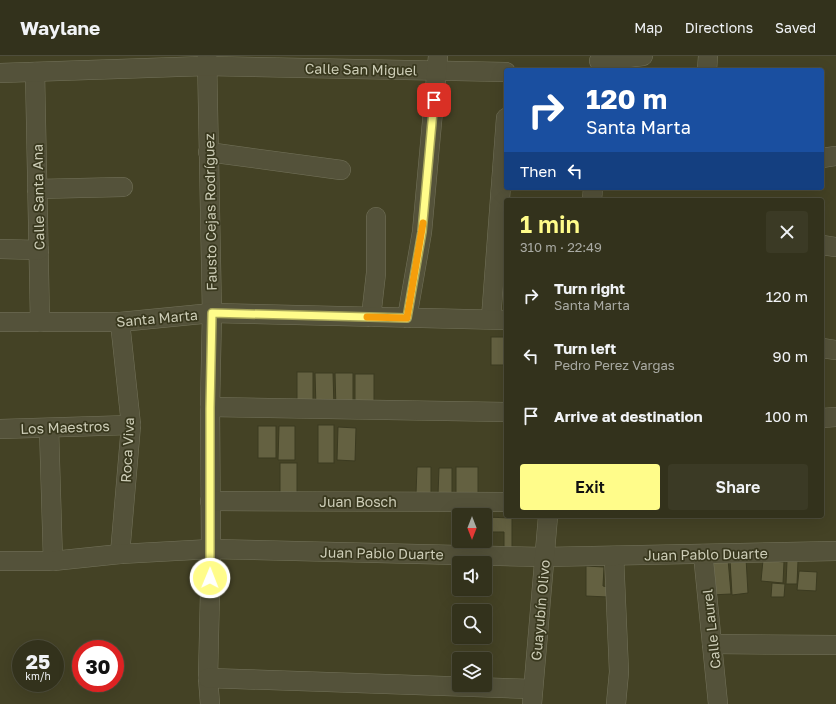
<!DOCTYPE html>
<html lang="en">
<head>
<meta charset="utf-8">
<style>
  :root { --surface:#33321c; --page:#3b3a25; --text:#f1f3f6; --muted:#a9aaa3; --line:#4e4d3b; --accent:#fffc8a }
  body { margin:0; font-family:"Golos Text",sans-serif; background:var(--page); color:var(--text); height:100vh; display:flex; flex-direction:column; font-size:15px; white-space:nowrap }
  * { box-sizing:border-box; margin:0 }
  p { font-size:13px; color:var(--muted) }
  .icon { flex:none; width:22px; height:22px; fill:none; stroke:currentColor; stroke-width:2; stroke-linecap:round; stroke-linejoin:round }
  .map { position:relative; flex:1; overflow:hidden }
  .drawer { position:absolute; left:504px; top:142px; width:320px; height:320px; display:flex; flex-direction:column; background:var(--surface); border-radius:4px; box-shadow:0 4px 16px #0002,0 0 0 1px var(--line) }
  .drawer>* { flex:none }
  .top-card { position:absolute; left:504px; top:12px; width:320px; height:122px; border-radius:4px; box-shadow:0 4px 16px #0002,0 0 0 1px var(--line); background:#1a4fa0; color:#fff; overflow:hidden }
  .needle { width:26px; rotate:180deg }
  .buttons { position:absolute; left:452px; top:452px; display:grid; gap:8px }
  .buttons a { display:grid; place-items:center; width:40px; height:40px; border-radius:4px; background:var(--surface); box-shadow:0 4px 16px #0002,0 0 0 1px var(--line); font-size:20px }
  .speed { position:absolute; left:12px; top:584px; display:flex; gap:8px; font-size:20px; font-weight:700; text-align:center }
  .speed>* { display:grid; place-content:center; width:52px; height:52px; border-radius:50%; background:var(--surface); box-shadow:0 4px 16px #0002,0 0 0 1px var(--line); line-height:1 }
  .speed small { font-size:10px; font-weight:400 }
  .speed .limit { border:6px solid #d22; background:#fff; color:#111 }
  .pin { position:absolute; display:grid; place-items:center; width:34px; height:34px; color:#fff; margin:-17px; border-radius:8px; box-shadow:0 2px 6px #0006 }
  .me { position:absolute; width:44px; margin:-22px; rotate:1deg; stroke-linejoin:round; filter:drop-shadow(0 0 3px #0008) }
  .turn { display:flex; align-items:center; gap:14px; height:84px; padding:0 16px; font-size:18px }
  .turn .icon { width:52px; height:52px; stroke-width:2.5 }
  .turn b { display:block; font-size:28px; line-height:34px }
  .then { display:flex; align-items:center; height:38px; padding:0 16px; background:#0003; gap:8px; font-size:15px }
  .round { display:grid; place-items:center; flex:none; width:42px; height:42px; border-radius:4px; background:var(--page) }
  .head { display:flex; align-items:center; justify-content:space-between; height:68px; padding:0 16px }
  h1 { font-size:24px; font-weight:600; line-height:30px; color:var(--accent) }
  .action { display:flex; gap:8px; margin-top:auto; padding:8px 16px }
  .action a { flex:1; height:46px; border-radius:4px; background:var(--accent); color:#111; font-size:16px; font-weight:600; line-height:46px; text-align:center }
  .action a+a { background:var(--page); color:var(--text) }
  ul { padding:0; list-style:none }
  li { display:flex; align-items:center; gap:12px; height:60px; padding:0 16px }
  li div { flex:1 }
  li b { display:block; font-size:15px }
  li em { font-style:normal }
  header { display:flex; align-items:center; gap:24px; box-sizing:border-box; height:56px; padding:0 20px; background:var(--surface); border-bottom:1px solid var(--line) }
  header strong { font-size:19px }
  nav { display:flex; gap:22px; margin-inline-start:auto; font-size:14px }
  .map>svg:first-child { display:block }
</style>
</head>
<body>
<header>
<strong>Waylane</strong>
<nav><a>Map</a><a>Directions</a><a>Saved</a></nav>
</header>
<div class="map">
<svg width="836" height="648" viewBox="0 0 836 648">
  <rect width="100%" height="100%" fill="#444225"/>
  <g fill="#646141" stroke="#3b3a20">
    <rect x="491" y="281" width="15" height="28"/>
    <rect x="297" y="316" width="16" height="35"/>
    <polygon points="315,317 333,317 334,351 316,352"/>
    <polygon points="335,317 353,317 353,349 336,353"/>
    <rect x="355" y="318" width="19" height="31"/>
    <rect x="318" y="369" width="16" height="38"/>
    <rect x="258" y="370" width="18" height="32"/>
    <polygon points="279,370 295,370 295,404 278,404"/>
    <polygon points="338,371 356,372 355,405 337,404"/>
    <rect x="280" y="407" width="17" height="36"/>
    <polygon points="417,411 431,411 431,438 416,438"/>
    <rect x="456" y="411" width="22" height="31"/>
    <polygon points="439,412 452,412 452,439 438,439"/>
    <polygon points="485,461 512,462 512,493 504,493 504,476 488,476 488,493 477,493 477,485 485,485"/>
    <polygon points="746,502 748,537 732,539 730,503"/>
    <polygon points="728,503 731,538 710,539 708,505"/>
    <polygon points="763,504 784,506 783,527 761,525"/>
    <polygon points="787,505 798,505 797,528 786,528"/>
    <polygon points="586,510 604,511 603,530 608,531 608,541 586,540"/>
    <polygon points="799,515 817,516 816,535 797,534"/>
    <polygon points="772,527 785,528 784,541 771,541"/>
  </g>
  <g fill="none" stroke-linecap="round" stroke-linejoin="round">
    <defs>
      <g id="minor">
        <polyline points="207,0 212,257 210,351 211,493 208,622 210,648"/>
        <polyline points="599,5 643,0"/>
        <polyline points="707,14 708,0"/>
        <polyline points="35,16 40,266"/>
        <polyline points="0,17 206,10 506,16"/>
        <polyline points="208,96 341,114"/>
        <polyline points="822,102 836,100"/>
        <polyline points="37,133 123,131"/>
        <polyline points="592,144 593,132"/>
        <polyline points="822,189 836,191"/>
        <polyline points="0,193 39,194"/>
        <polyline points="371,261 376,217 376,161"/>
        <polyline points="407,262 422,176 438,0"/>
        <polyline points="491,263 506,62"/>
        <polyline points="0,266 120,266 212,257 506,264"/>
        <polyline points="822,292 836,294"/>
        <polyline points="210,351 506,356"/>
        <polyline points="822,362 836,361"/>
        <polyline points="49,372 53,505"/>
        <polyline points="0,373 131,369"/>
        <polyline points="210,445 506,446"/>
        <polyline points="120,498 131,369 120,266"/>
        <polyline points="703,498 718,648"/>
        <polyline points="614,500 619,616 616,648"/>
        <polyline points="0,505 53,505 120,498 211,493 544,501 836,495"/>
        <polyline points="712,588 836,589"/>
        <polyline points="208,622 533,633"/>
        <polyline points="532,648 548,460"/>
      </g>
    </defs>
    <use href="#minor" stroke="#74735b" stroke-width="20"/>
    <use href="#minor" stroke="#54523a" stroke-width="19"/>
  </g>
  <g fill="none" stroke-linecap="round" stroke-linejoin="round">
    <defs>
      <polyline id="route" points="210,522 210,352 212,257 407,262 422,176 434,44"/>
    </defs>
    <use href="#route" stroke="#a6a45a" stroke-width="10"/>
    <use href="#route" stroke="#fffc8a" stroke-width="7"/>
    <polyline stroke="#f59e0b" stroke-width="7" points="367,261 407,262 423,167"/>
  </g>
  <g text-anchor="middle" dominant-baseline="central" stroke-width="3.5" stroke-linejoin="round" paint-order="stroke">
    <g font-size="14" fill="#cdcdb7" stroke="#39381e">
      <text transform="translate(361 13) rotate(1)">Calle San Miguel</text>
      <text transform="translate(38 141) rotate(-91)">Calle Santa Ana</text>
      <text transform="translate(210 156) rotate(-91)">Fausto Cejas Rodríguez</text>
      <text transform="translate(157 262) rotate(-5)">Santa Marta</text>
      <text transform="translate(65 371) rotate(-2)">Los Maestros</text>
      <text transform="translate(127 394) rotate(-87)">Roca Viva</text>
      <text x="358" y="445">Juan Bosch</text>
      <text transform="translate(382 497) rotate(1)">Juan Pablo Duarte</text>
      <text transform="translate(706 498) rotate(-1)">Juan Pablo Duarte</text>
      <text transform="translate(540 554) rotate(-85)">Guayubín Olivo</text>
      <text transform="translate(711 573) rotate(-96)">Calle Laurel</text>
    </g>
  </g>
</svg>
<div class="buttons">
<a><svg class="needle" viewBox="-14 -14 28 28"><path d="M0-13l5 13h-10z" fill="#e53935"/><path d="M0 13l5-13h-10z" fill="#a9aaa3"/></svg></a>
<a><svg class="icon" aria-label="sound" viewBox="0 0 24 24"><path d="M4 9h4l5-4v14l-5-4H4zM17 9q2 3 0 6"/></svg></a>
<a><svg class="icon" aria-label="search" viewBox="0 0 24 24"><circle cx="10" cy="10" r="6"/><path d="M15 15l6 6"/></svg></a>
<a><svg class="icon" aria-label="layers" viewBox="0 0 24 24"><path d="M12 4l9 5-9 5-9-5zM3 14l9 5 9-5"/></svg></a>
</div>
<div class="speed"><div>25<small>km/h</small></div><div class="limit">30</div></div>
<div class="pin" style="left:434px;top:44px;background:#d93025"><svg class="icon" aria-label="arrive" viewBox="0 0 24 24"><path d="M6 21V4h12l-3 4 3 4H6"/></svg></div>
<svg class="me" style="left:210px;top:522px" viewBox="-20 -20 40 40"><circle r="17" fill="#fffc8a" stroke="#fff" stroke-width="3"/><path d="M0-11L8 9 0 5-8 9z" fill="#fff"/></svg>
<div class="top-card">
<div class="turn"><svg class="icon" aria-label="right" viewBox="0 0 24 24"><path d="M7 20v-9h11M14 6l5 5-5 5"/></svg><div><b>120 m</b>Santa Marta</div></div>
<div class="then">Then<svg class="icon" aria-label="left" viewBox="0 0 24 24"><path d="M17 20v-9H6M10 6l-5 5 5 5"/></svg></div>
</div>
<section class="drawer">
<div class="head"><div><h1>1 min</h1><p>310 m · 22:49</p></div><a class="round"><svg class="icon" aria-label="close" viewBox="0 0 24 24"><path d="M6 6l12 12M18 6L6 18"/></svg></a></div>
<ul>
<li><svg class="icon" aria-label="right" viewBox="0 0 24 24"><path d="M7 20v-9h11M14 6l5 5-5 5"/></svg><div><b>Turn right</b><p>Santa Marta</p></div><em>120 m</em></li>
<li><svg class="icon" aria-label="left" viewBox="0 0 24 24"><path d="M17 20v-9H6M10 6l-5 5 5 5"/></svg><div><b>Turn left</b><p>Pedro Perez Vargas</p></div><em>90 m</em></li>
<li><svg class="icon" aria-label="arrive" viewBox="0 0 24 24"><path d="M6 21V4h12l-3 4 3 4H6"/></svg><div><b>Arrive at destination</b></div><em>100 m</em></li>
</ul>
<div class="action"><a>Exit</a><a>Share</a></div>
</section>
</div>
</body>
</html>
